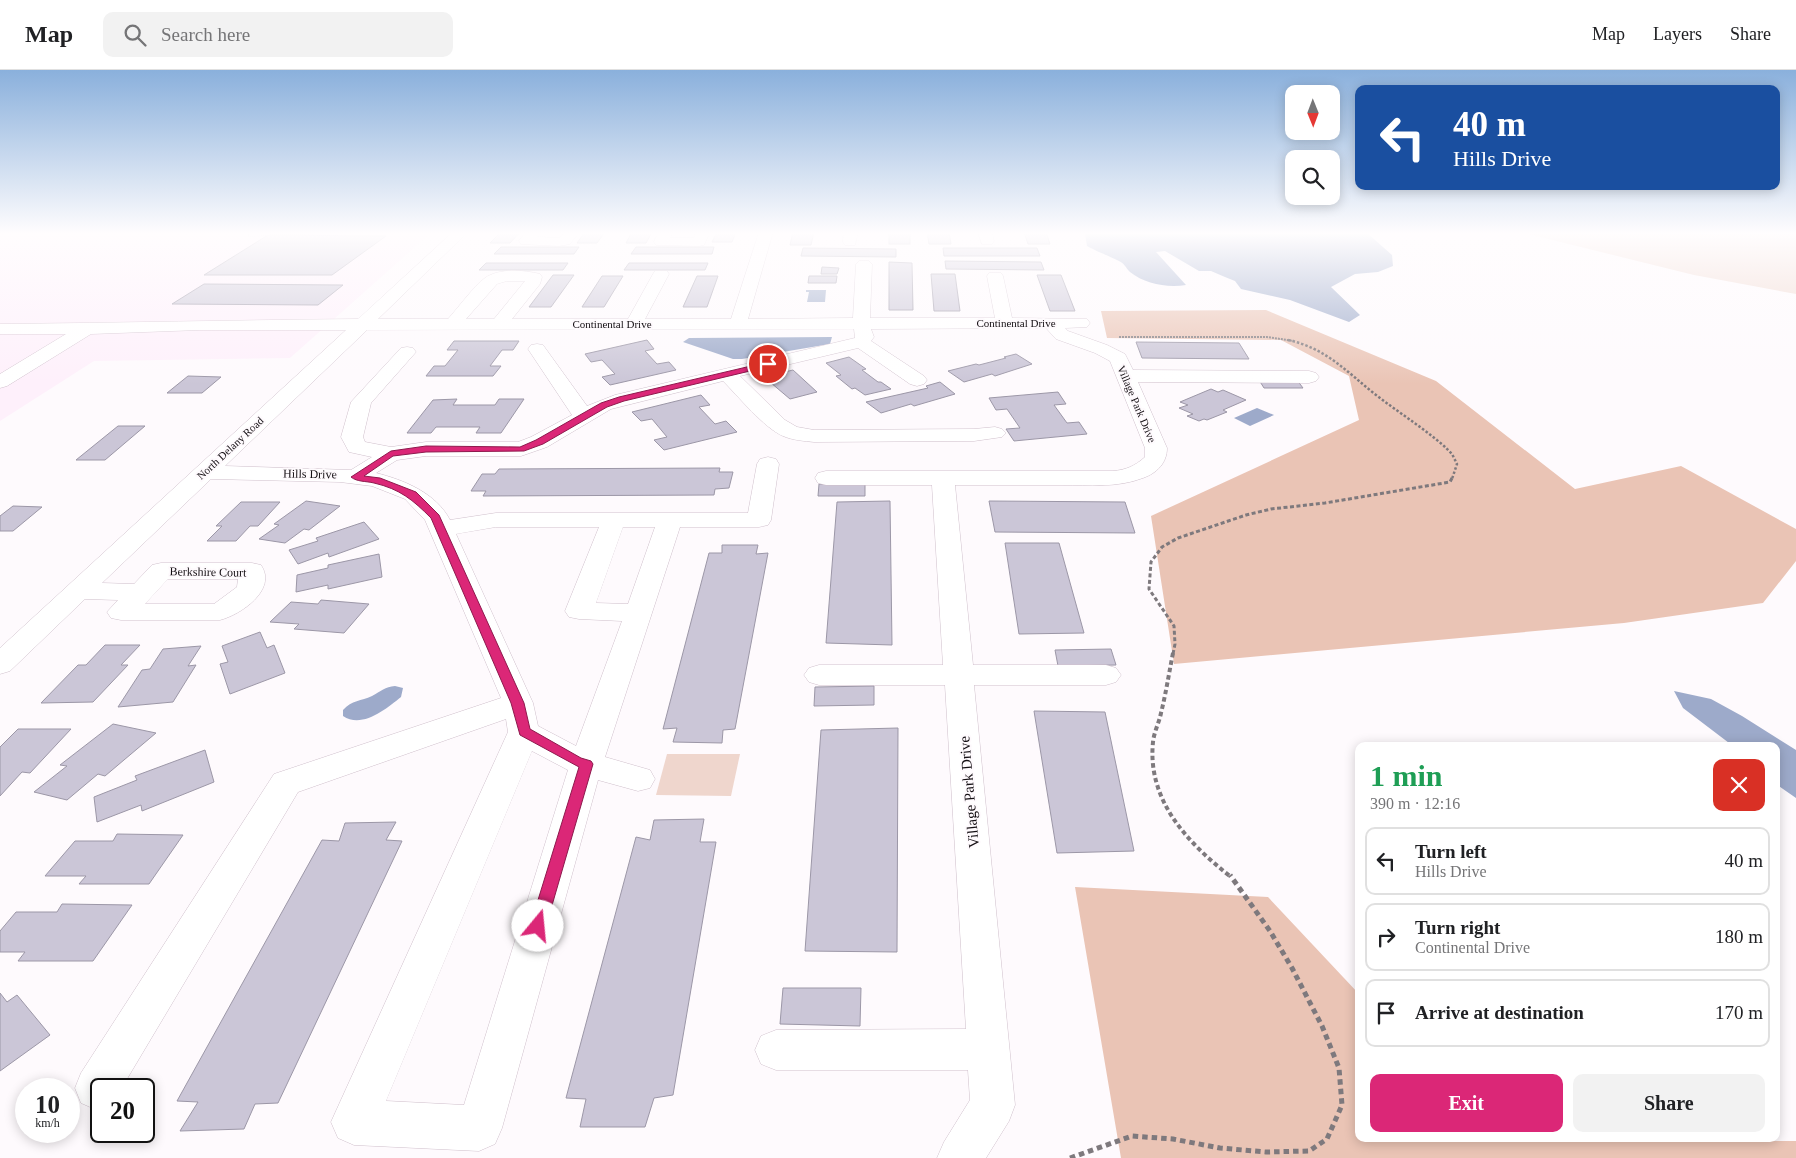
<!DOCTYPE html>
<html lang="en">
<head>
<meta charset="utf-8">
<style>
  :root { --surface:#fff; --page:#f2f2f2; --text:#202124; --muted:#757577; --line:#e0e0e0; --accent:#db2777 }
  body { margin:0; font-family:Georgia,serif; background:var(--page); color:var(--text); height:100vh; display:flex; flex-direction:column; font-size:19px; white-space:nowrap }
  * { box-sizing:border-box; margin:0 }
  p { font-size:16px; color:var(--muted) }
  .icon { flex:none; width:28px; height:28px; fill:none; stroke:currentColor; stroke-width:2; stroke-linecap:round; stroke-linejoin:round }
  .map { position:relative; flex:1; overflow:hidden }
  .side { position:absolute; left:1355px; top:672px; width:425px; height:400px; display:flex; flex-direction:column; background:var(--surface); border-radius:10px; box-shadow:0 2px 12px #0003 }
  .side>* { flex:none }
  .banner { position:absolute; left:1355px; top:15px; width:425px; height:105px; border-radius:10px; box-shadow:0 2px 12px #0003; background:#1a4fa0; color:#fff; overflow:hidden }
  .needle { width:32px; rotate:179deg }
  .fabs { position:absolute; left:1285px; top:15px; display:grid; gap:10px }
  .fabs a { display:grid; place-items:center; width:55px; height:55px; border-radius:10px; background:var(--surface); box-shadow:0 2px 12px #0003; font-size:25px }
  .speed { position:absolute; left:15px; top:1008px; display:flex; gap:10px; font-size:25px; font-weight:700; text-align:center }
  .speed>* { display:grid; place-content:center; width:65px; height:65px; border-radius:50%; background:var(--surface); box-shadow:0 2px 12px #0003; line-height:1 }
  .speed small { font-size:12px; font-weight:400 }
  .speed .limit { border:2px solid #111; border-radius:8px; background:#fff; color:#111 }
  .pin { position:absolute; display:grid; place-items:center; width:42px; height:42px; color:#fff; margin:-21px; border:2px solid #fff; border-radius:50%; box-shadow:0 1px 5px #0007 }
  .me { position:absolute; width:55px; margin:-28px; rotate:17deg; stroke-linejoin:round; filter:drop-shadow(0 0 4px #0008) }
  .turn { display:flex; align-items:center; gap:18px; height:105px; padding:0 15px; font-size:22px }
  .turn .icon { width:65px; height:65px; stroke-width:2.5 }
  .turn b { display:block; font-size:35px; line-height:42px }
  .round { display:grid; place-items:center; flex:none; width:52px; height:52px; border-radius:10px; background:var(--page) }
  .headline { display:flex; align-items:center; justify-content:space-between; height:85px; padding:0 15px }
  h1 { font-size:30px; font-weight:700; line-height:38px; color:#1e9e55 }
  .primary-button { display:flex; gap:10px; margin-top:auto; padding:10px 15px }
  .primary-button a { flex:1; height:58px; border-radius:10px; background:var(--accent); color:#fff; font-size:20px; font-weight:700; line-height:58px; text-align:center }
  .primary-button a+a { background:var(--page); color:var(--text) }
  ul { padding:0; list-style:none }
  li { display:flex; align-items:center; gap:15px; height:68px; margin:0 10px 8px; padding:0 5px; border:2px solid var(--line); border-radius:10px }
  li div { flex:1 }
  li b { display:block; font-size:19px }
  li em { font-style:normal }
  header { display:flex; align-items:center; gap:30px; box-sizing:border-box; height:70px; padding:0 25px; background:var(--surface); border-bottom:1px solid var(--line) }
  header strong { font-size:24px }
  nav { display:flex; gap:28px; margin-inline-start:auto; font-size:18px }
  .search { width:350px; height:45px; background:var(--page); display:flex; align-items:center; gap:12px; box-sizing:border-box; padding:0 18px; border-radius:10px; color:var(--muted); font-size:19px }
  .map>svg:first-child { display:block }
</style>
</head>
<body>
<header>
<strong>Map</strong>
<div class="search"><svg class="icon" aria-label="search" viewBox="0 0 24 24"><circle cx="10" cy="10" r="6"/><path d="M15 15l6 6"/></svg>Search here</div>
<nav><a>Map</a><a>Layers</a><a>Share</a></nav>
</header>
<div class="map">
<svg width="1796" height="1088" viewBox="0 0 1796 1088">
  <rect width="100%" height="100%" fill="#fefafd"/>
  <polygon fill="#fef0fb" points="0,162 432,162 290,288 94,291 0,351"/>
  <g fill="#efd6cd">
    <polygon points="1520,162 1789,162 1796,164 1796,224 1694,205"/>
    <polygon points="667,684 740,684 731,726 656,725"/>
  </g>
  <g fill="#eac4b5">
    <polygon points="1266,240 1436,311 1575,419 1681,396 1796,459 1796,491 1763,533 1624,553 1174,594 1151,446 1359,350 1349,306 1281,270 1107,268 1101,241"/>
    <polygon points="1075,817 1268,827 1359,924 1359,1069 1796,1071 1796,1088 1121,1088"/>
  </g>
  <g fill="#9daaca">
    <path d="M1096,162h270l26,23 1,11 -15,6 -23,2 -24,13 29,28 -11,7 -59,-22 -49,-11 -6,-8 -10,-4 -14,-6h-12l-34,-20 -9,1 30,33c-19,3 -41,-1 -56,-13 -4,-4 -6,-9 -11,-11 -12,-6 -19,-8 -32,-15l-2,-12z"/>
    <polygon points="806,220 826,220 825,232 807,232 809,222 806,222"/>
    <polygon points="832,267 830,274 742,289 733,289 683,272 689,268"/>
    <polygon points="1257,338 1274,345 1250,356 1234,348"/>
    <path d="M395,616l8,2 -2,9c-15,12 -39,32 -58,19v-6c9,-10 18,-9 29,-14 9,-5 13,-9 23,-10z"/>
    <polygon points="1674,621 1711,629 1742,646 1796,680 1796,728 1776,714 1776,676 1733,676 1683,638"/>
  </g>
  <g fill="#cbc6d7" stroke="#9c97a7">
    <polygon points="501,162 520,162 510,173 490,173"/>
    <polygon points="585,162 605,162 597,173 577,173"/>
    <polygon points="632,162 652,162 646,173 626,173"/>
    <polygon points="717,162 736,162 732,172 712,172"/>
    <polygon points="793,162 814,162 811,175 790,175"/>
    <rect x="889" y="162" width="21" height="12"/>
    <polygon points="927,162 949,162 951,174 929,174"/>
    <polygon points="1024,162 1046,162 1050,174 1028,174"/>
    <polygon points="268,165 386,166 332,205 204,205"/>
    <polygon points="501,177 579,177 574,184 494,184"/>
    <polygon points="636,177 714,177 712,184 631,184"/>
    <polygon points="803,178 896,179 896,187 801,186"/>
    <polygon points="943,178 1037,178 1040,186 944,186"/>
    <polygon points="945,191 1041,192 1044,200 946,199"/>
    <polygon points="889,192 912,193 913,240 889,240"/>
    <polygon points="486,193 568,193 563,200 479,200"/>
    <polygon points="629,193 708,193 705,200 624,200"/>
    <polygon points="822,197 839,198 837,204 821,204"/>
    <polygon points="931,204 955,204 960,241 934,241"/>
    <polygon points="553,205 574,205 551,237 529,237"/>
    <polygon points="1037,205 1061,205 1075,241 1050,241"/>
    <polygon points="602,206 623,206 604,237 582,237"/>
    <polygon points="697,206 718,206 707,237 683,237"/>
    <polygon points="809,206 837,206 836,213 808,213"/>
    <polygon points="204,214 343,215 318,235 172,234"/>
    <polygon points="647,270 654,279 645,281 657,294 669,292 676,300 610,315 602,307 615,304 602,290 591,292 585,284"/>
    <polygon points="454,271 519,271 513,280 502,280 490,296 501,296 493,306 426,306 434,296 445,296 458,280 447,280"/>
    <polygon points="1136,272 1239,273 1249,289 1142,288"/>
    <polygon points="1016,284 1032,294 995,306 992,304 964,312 948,301 976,294 979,295 1006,288 1004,287"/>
    <polygon points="849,287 866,299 862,300 878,312 881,312 891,319 865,325 855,318 852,319 836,306 841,305 826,293"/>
    <polygon points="793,300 817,322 790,329 764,307"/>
    <polygon points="188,306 221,307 202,323 167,323"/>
    <polygon points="1259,310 1297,310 1303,318 1264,318"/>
    <polygon points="940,312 955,324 914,336 911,334 881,343 866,332 928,318 926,316"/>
    <polygon points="1211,319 1218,322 1223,320 1246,330 1223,340 1227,342 1207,350 1204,349 1199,351 1187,346 1193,344 1179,338 1188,335 1180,332"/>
    <polygon points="1058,322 1066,334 1054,335 1067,353 1079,352 1087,364 1014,371 1006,359 1020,358 1007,339 996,340 989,328"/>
    <polygon points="701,325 710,335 699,337 715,354 726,351 737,362 664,380 654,370 667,367 652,349 641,351 632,342"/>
    <polygon points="457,329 453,335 495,335 499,329 524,329 501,363 476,363 480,357 436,357 431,363 407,363 433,330"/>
    <polygon points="118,356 145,356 105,390 76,390"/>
    <polygon points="720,398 719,402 733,402 729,418 715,419 714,425 483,426 486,421 471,421 482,404 495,404 499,399"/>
    <polygon points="819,414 865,414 865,426 818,426"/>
    <polygon points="306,431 340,436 309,460 304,459 285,473 259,469 279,455 274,454"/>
    <polygon points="890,431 892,575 826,573 837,432"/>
    <polygon points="989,431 1125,432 1135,463 995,462"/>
    <polygon points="241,432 280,432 258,456 250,456 236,471 207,471 222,456 216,456"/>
    <polygon points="13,436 42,437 13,461 0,461 0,446"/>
    <polygon points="364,452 379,469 329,487 328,483 298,494 289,480 318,471 316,468"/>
    <polygon points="1005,473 1059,473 1084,563 1019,564"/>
    <polygon points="722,475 758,475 756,484 768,483 735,659 723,660 722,673 673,672 677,658 663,659 709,483 722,483"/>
    <polygon points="379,484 382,507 328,519 328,515 296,522 297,505 328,498 328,495"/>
    <polygon points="321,530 369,534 344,563 294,559 299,554 270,552 291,532 318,534"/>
    <polygon points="260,562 267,578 274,575 285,603 230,624 220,594 228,592 222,576"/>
    <polygon points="105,575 140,575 121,595 128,595 93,632 41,633 78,595 86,595"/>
    <polygon points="201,576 188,596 196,595 173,632 118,637 142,600 150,599 163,579"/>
    <polygon points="1111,579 1116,595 1058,596 1055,580"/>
    <polygon points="874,616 874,635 814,636 815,617"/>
    <polygon points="1034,641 1105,642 1134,781 1057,783"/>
    <polygon points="113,654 156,663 105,706 98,704 67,730 34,722 67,696 60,695"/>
    <polygon points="898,658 897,882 805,881 821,660"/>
    <polygon points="18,659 71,659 30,703 22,702 0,726 0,677"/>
    <polygon points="205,680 214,712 142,741 141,735 97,752 94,727 137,710 135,706"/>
    <polygon points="704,749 700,772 716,772 673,1025 654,1028 645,1057 580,1057 586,1029 566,1028 636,767 650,770 654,750"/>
    <polygon points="396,752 386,770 402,771 278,1033 255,1034 244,1059 180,1061 198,1032 177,1031 322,770 339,771 345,753"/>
    <polygon points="117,764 183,765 149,814 79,814 86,806 45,806 75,771 113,771"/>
    <polygon points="62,834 132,835 93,891 18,891 25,882 0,882 0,861 16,842 57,842"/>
    <polygon points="783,918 861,918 860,956 780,954"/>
    <polygon points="0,923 7,932 17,925 50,965 0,1001"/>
  </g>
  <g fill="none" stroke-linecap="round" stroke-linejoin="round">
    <defs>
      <g id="minor">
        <polygon points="248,162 271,162 269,165 249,166"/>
        <path d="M453,162h15l-90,87h70c10,-11 26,-33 37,-41 14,-10 39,-8 55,-4l2,3 -2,7 -28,35h116l25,-45 2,-3h12l2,3 -24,45h86l28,-87h14l-25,87 105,-1 3,-54 3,-3h10l3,3 -2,54h125l-8,-42 2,-3h12l2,3 9,42 75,1 3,4 -3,4 -22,1 3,3 39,14 18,9 8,16 176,1 7,2 3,4 -3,4 -7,2 -171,-1 29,66c0,15 -10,25 -24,30 -26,10 -54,7 -80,7 -36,0 -72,0 -108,0l18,180h133l10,3 5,7 -5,7 -10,3h-132l41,420 -6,16 -23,37h-49l7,-16 26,-42 -2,-30h-192l-15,-6 -6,-14 6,-14 15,-6 190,-1 -21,-344h-126l-10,-3 -5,-7 5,-7 10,-3h124l-11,-180h-106l-8,-2 -3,-5 3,-5 8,-2h287c13,-1 22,-5 32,-14v-9l-35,-87 -15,-8 -39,-14 -10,-11 -175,1 3,8 -3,4 53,35 3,4 -3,4 -7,2 -7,-2 -52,-36 -118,28 45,44 12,7 17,3 160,-1 21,-2 7,2 4,4 -4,4 -28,4 -160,1c-10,-1 -22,-2 -31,-6 -19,-8 -45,-40 -60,-55l-112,28 -64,38 -26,9h-95l-29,4 -21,13c28,7 60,20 74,47l46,-7h252l9,-49 3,-5 8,-2 8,2 3,5 -8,56 -3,5 -9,2h-79l-75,230 45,13 5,9 -5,9 -12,3 -40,-11 -96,348 -7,16 -16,7 -125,-6 -16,-7 -7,-16 177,-390 -2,-13 -208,73 -177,297h-20v19l-4,2 -16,-7 -6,-15 6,-15 193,-299 227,-76 -76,-178 -20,-21 -33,-13 -32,-4 -129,-3 -109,104 32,1 18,-19 9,-2h91l9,2c17,25 -21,50 -41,55h-99l-10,-2 -4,-6 11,-12 -33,-1 -75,72 -10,3v-26l346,-318h-147l-108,4 -84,52 -7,2v-14l66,-40h-66v-10c119,-1 238,-4 358,-5zM507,211h18l-31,38h-28l31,-35zM854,259l1,9 -240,57 -28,11 -44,-61 -6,-1 -6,1 -3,4 44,66 -41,22 -13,5h-92l-35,5 -26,-5 -2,-5 8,-34 45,-51 -3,-4 -6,-1 -6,1 -50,54 -10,35 8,15 23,5 -21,13 -126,-4 142,-136zM496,457h103l-34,84 4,6 10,2 43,2 -46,125 -38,-20 -5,-23 -77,-169zM623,457h32l-27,77 -32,-1zM168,509h70l-1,8 -23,17h-69zM532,681l36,19 -104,335 -78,-4z"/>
        <polygon points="526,162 541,162 537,167 559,168 565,162 579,162 570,174 559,176 521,174 519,171"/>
        <polygon points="659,162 673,162 670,168 694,168 696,162 710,162 704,175 699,176 656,175 654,172"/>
        <polygon points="844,162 858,162 855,175 845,175 843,172"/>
        <polygon points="978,162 992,162 994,171 992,174 982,174"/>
      </g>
    </defs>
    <use href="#minor" stroke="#d0c0cc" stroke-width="1"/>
    <polyline stroke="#7e797d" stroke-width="2" stroke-dasharray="2 1" stroke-linecap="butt" points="1119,267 1267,267 1294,271"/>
    <path stroke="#7e797d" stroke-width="2.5" stroke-dasharray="2.5 2" stroke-linecap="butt" d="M1288,270c38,8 59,32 88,55 22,17 46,32 68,51l8,8 5,10 -5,15"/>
    <polyline stroke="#7e797d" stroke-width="3" stroke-dasharray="4 2.5" stroke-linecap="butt" points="1173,584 1175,574 1174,556 1149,519 1151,492 1162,477 1178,468 1246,445 1271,439 1325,433 1450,412 1452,408"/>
    <path stroke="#7e797d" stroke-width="4" stroke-dasharray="4.5 3" stroke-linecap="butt" d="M1173,583c-4,20 -7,40 -12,60 -2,10 -7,19 -8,29 -6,59 35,101 78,135"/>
    <polyline stroke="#7e797d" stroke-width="5" stroke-dasharray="5.5 4" stroke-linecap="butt" points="1070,1088 1132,1066 1173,1069 1220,1078 1266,1082 1309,1081 1327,1069 1342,1035 1339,998 1322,956 1292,898 1270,861 1230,805"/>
    <use href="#minor" fill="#fff" fill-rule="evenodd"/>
  </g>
  <linearGradient id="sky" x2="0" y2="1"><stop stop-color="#8ab0dc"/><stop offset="0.52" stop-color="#fffdfe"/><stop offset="1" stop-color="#fffdfe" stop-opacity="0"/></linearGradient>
  <rect width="1796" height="314" fill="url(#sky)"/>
  <path fill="#db2777" stroke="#8e194d" d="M768,292l4,2 -1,2 -147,35 -17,6 -64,37 -19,7 -98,1 -33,4 -29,20 16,2 36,14 23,23 85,188 6,26 51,29 10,3 2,3 -47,162 -2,4 -6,2 -5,-2 -3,-4 49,-159 -59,-32 -9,-32 -80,-185c-18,-18 -31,-29 -57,-35 -8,-2 -17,-1 -23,-6l40,-26 35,-5 94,1 16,-7 65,-37 18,-6z"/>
  <g text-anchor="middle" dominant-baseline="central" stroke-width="4" stroke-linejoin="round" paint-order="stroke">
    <g font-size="11" fill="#140f13" stroke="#fefafd">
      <text x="1016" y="253">Continental Drive</text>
      <text x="612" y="254">Continental Drive</text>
      <text transform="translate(1137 334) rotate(67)">Village Park Drive</text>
      <text transform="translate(230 378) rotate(-43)">North Delany Road</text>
    </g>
    <g font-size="12" fill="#140f13" stroke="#fefafd">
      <text transform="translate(310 404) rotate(1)">Hills Drive</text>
      <text transform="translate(208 502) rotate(1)">Berkshire Court</text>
    </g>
    <g font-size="15" fill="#140f13" stroke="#fefafd">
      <text transform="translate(969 722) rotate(-95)">Village Park Drive</text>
    </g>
  </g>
</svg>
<div class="fabs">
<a><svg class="needle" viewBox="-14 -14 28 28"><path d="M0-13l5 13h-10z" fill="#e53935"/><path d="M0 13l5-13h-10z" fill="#757577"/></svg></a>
<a><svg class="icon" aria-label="search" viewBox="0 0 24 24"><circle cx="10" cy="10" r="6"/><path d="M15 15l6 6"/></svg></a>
</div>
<div class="speed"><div>10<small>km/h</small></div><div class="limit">20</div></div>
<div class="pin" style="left:768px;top:294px;background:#d93025"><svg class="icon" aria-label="arrive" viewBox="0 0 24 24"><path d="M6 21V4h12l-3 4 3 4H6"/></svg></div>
<svg class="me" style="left:538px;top:856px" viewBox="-20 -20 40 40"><circle r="19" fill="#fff"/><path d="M0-13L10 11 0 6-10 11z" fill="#db2777"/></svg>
<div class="banner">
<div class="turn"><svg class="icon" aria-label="left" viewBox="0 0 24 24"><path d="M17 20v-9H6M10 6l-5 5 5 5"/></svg><div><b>40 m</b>Hills Drive</div></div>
</div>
<section class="side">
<div class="headline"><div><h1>1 min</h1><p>390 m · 12:16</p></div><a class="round" style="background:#d93025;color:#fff"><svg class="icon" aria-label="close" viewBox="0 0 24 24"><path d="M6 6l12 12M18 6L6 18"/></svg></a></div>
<ul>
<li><svg class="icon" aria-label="left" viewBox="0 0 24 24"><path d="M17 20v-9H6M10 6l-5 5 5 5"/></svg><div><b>Turn left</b><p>Hills Drive</p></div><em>40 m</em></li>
<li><svg class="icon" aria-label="right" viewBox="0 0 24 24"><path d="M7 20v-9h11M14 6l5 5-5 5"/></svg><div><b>Turn right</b><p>Continental Drive</p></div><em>180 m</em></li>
<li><svg class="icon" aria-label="arrive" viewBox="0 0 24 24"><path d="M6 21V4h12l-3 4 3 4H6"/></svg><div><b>Arrive at destination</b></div><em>170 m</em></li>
</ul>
<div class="primary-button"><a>Exit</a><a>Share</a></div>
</section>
</div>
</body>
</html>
